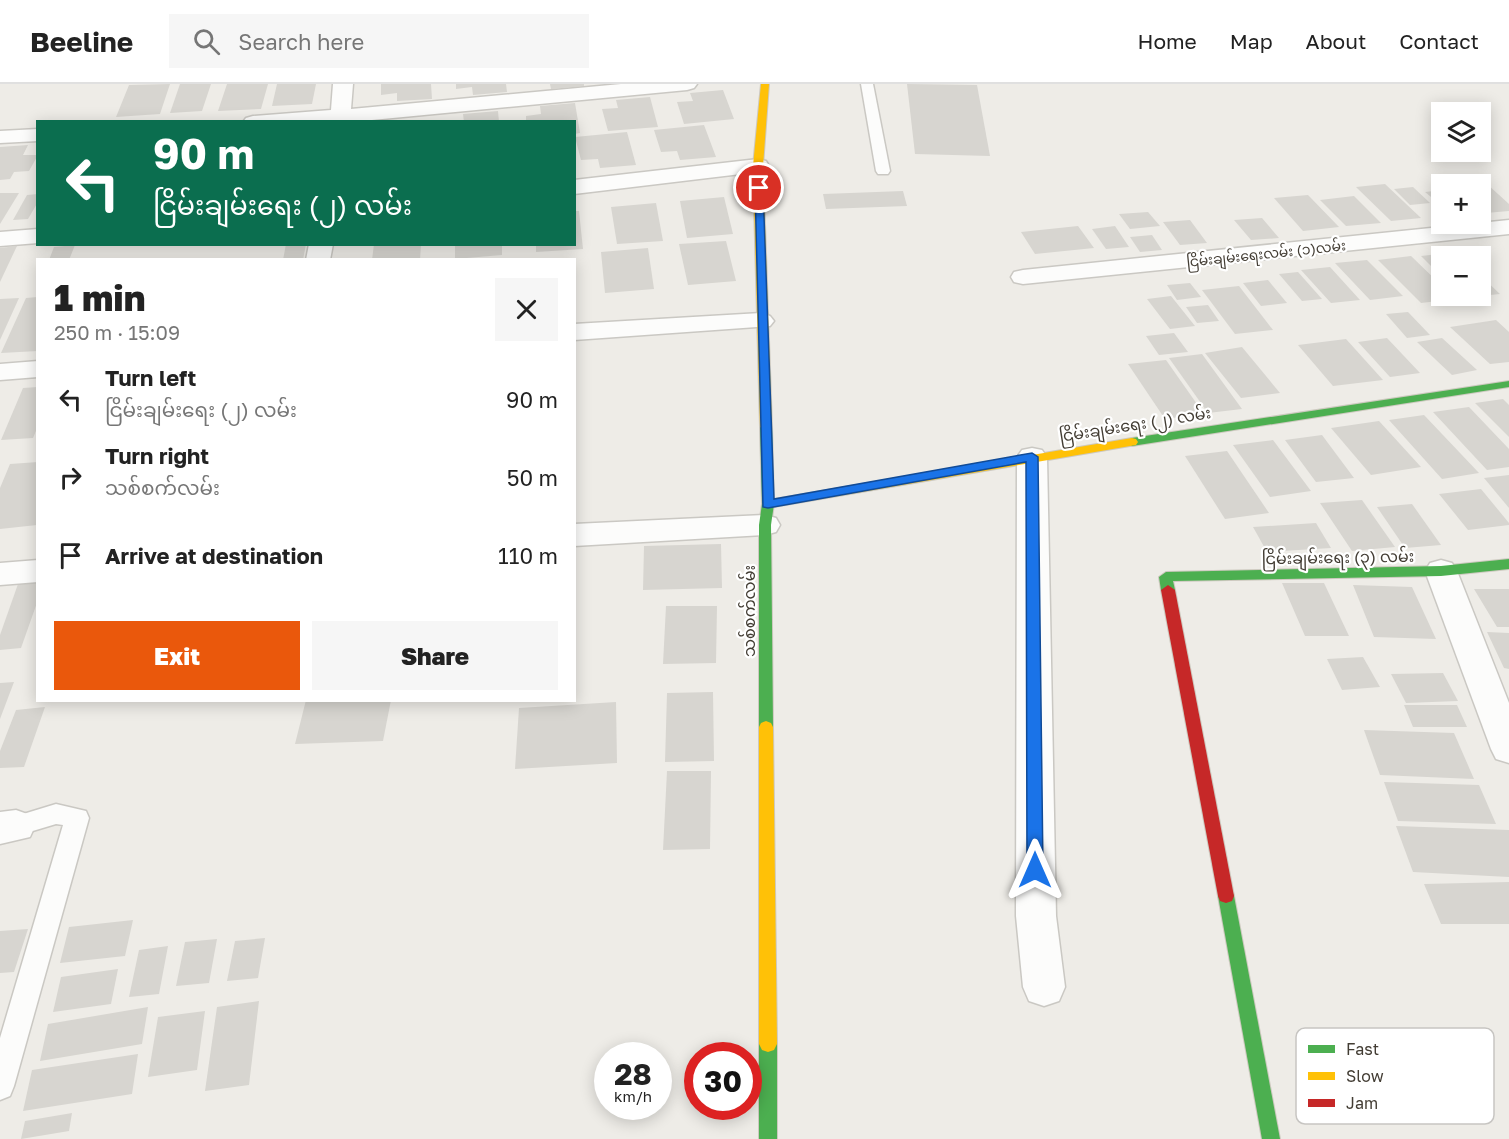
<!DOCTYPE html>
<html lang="en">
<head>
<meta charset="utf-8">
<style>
  :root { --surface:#fff; --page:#f6f6f6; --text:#222; --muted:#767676; --line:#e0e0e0; --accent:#ea580c }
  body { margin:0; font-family:"Golos Text","Noto Sans Myanmar",sans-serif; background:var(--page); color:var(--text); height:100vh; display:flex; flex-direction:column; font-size:22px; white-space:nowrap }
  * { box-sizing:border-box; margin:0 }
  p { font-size:20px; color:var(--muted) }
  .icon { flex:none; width:33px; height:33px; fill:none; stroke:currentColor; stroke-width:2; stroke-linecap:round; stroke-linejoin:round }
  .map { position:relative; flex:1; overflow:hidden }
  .details { position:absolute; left:36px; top:174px; width:540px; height:444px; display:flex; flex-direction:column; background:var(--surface); border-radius:0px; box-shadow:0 3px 15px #0003 }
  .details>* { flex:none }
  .guide { position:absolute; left:36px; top:36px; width:540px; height:126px; border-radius:0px; box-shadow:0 3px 15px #0003; background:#0b6e4f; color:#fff; overflow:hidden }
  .buttons { position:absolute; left:1431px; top:18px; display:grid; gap:12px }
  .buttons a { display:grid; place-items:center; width:60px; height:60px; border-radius:0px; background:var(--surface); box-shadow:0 3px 15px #0003; font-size:30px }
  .speed { position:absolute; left:594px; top:958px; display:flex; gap:12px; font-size:30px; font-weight:700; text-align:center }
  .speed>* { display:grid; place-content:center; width:78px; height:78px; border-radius:50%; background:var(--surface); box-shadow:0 3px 15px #0003; line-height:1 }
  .speed small { font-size:15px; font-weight:400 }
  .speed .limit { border:9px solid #d22; background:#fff; color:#111 }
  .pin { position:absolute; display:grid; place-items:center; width:51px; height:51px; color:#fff; margin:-26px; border:3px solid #fff; border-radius:50%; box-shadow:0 2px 6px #0007 }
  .me { position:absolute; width:66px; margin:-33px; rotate:0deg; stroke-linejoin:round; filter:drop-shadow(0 0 4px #0008) }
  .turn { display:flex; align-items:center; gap:21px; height:126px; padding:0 18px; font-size:27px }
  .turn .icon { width:78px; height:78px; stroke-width:2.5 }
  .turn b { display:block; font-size:42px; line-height:51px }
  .round { display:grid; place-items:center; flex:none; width:63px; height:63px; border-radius:0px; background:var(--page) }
  .head { display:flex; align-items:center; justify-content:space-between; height:102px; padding:0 18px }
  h1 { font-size:36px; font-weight:800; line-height:45px }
  .primary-button { display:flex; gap:12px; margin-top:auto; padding:12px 18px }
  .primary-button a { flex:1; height:69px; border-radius:0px; background:var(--accent); color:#fff; font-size:24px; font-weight:800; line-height:69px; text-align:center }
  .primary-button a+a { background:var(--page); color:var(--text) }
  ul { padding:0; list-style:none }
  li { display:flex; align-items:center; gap:18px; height:78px; padding:0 18px }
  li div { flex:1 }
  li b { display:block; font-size:22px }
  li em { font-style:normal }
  header { display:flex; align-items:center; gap:36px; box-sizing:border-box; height:84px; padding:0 30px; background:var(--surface); border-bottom:2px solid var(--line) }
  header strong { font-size:28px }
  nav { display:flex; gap:33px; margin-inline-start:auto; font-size:21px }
  .search { width:420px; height:54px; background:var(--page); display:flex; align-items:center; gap:15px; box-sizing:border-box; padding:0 21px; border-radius:0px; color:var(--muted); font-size:22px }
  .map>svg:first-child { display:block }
</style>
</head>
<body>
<header>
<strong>Beeline</strong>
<div class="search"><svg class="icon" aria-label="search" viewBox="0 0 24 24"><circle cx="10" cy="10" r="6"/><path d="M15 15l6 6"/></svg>Search here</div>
<nav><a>Home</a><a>Map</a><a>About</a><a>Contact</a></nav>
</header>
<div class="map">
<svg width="1509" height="1055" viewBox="0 0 1509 1055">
  <rect width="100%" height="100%" fill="#eeece7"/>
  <g fill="#d7d5d0">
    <polygon points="170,0 160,30 116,33 129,1"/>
    <polygon points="180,0 211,0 202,27 170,29"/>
    <polygon points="227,0 268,0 261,25 218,27"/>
    <polygon points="277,0 316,0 312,20 272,22"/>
    <polygon points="381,0 431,0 432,15 397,17 397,9 381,11"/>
    <polygon points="456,0 506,0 507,8 473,11 472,3 456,5"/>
    <polygon points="550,0 584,0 584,2 551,5"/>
    <polygon points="907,0 977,1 990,72 915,70"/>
    <polygon points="723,6 734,35 684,40 677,18 693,17 690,9"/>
    <polygon points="650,13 658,43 608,47 602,25 618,24 616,16"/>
    <polygon points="575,19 580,49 574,50 574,38 526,38 526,32 541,30 540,22"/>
    <polygon points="498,27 499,38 464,38 463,30"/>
    <polygon points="704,41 716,73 680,76 677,67 661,68 654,46"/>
    <polygon points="627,48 636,81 600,84 598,75 581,76 575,53"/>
    <polygon points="28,61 23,71 38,71 29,87 14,88 10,95 0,96 0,63"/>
    <polygon points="1476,90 1509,120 1509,127 1486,129 1480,123 1480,100 1456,100 1448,92"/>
    <polygon points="1385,100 1421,134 1391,137 1356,103"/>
    <polygon points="1413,103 1430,119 1410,121 1394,105"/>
    <polygon points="1442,106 1442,122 1425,108"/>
    <polygon points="903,107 907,122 826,125 823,110"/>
    <polygon points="0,109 19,109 0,140"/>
    <polygon points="38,110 38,118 28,135 13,136 27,111"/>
    <polygon points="1308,111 1339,143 1303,147 1274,114"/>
    <polygon points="1354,112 1381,139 1346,142 1320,116"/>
    <polygon points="724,113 733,150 687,154 680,117"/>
    <polygon points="656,119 663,157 617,160 611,123"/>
    <polygon points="574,127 579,127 583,165 536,168 536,160 574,160"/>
    <polygon points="1148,128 1160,142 1130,145 1119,130"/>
    <polygon points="1262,134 1279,154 1251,156 1234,136"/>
    <polygon points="1190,136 1207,159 1180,161 1163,138"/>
    <polygon points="1078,142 1094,164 1035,170 1021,148"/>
    <polygon points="1115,142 1129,163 1106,165 1092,145"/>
    <polygon points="1152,151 1162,166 1140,168 1130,153"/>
    <polygon points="726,157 736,197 688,201 679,160"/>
    <polygon points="286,160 306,160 303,176 283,176"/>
    <polygon points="374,160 421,160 420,176 372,176"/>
    <polygon points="455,160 502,160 502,171 455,175"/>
    <polygon points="75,161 69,176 49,176 54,163"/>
    <polygon points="17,162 0,198 0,164"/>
    <polygon points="648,164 654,205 605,209 601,168"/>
    <polygon points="1457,168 1461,172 1442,172 1442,193 1421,172"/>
    <polygon points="1411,172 1442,202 1442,212 1452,212 1455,215 1421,219 1378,176"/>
    <polygon points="1367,176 1403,212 1370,216 1335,179"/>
    <polygon points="1330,183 1360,216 1331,219 1301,186"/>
    <polygon points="1298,188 1322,215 1302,217 1279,190"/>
    <polygon points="1480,191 1500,210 1480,212"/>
    <polygon points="1268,196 1287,219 1261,222 1243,199"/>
    <polygon points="1190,199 1201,213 1177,216 1167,201"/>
    <polygon points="1239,202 1273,246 1235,250 1202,206"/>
    <polygon points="1171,212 1195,242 1170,245 1147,215"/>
    <polygon points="38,213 38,267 1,269 26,214"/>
    <polygon points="19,214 0,256 0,215"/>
    <polygon points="1208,221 1219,237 1197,239 1186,223"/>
    <polygon points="1408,228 1430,251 1407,254 1386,230"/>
    <polygon points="1496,236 1509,248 1509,278 1490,280 1450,243"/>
    <polygon points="1174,249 1188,268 1159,271 1146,252"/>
    <polygon points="1387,254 1420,289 1390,293 1358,258"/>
    <polygon points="1442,254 1477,286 1452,291 1417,258"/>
    <polygon points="1346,255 1383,296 1333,302 1298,261"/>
    <polygon points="1242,263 1280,309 1241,314 1205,269"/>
    <polygon points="1202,270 1242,325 1208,329 1169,274"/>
    <polygon points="1166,276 1204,330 1165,335 1128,280"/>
    <polygon points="38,303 38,342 33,354 1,356 23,304"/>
    <polygon points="1503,315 1509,321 1509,353 1475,319"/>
    <polygon points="1469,323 1509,365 1509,383 1487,386 1433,328"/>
    <polygon points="1424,331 1479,389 1442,395 1389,336"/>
    <polygon points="1379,337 1421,383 1371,391 1331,344"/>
    <polygon points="1322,351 1354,394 1316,398 1285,356"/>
    <polygon points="1273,356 1311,407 1270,413 1233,361"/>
    <polygon points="1227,367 1269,429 1225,435 1185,372"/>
    <polygon points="38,378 37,441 0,445 0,404 10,380"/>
    <polygon points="1509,391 1509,424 1484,394"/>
    <polygon points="1481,405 1509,439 1509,441 1468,446 1439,410"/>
    <polygon points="1362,416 1395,463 1352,467 1320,419"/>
    <polygon points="1412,420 1441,461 1405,464 1377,423"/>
    <polygon points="1316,439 1331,464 1267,468 1253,443"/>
    <polygon points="721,460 722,504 643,506 644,462"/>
    <polygon points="38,498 38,516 21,564 0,566 0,551 18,500"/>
    <polygon points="1282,499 1324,499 1349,552 1305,552"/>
    <polygon points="1353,501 1412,503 1436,555 1374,553"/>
    <polygon points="1474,505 1509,505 1509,543 1497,543"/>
    <polygon points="666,522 717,522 716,579 663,580"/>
    <polygon points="1487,548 1509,549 1509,585 1504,584"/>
    <polygon points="1363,573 1380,603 1342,606 1327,575"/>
    <polygon points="1443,589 1458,617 1406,619 1391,590"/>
    <polygon points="14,598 0,635 0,599"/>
    <polygon points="713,608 714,677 665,678 667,609"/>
    <polygon points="306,616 391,616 383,657 295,660"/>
    <polygon points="616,618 617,679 515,685 519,624"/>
    <polygon points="1404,621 1457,621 1467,643 1413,643"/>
    <polygon points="45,623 24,683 0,684 0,667 16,626"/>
    <polygon points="1364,646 1454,649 1474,695 1380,691"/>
    <polygon points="667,687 711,687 710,765 663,766"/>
    <polygon points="1384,698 1479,701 1496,740 1398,737"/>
    <polygon points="1396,742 1509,746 1509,793 1413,788"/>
    <polygon points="1509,798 1509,840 1441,840 1424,800"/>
    <polygon points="133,836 125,872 60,879 69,843"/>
    <polygon points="28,845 14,888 0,889 0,847"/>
    <polygon points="265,854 258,894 227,897 235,857"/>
    <polygon points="217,855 209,899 176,902 185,858"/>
    <polygon points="168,862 159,910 129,913 139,866"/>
    <polygon points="118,885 111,920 53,928 61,893"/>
    <polygon points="259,917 249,1001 205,1007 217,923"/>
    <polygon points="148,923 142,960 40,977 48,940"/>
    <polygon points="205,927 197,986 148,993 158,933"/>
    <polygon points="138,970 132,1010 23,1027 32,986"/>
    <polygon points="72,1029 69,1047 21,1055 25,1037"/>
  </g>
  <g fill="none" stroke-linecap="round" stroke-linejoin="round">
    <defs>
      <g id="lane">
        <polygon points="861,0 873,0 890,87 888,90 878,90 876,87"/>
        <polygon points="56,720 86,727 89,734 14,1002 10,1012 0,1016 0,954 63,741 56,740 16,752 7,749 4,742 7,735"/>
      </g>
      <g id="street">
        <polygon points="333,0 353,0 351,25 621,0 697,0 694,4 687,6 351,38 243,38 246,34 253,32 331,26"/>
        <polygon points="38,45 38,57 0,59 0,47"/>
        <polygon points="758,75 766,77 769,82 766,87 574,110 574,96"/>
        <polygon points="1509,136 1509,150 1023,200 1014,198 1011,193 1014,188 1023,186"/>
        <polygon points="38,145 38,159 0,162 0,148"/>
        <polygon points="309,160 333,160 330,176 306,176"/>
        <polygon points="761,229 770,232 774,237 770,242 574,256 574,240"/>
        <polygon points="38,277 38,293 0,296 0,280"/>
        <polygon points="1032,364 1042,366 1047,373 1056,832 1065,903 1059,917 1044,922 1029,917 1023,903 1016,832 1017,373 1022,366"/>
        <polygon points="765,431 776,434 780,441 776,448 765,451 574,462 574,440"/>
        <polygon points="38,476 38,498 0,501 0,479"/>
        <polygon points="1441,476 1452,479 1457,487 1509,619 1509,679 1496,675 1491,665 1425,487 1430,479"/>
        <polygon points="16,726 30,731 35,742 30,753 0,760 0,728"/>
      </g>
      <g id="fast">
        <polygon points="1509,297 1509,303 1132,362 1126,358 1132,354"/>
        <polygon points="766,339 772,343 774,420 771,441 773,643 771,647 761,647 759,643 759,441 762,420 760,343"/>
        <polygon points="1509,475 1509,485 1441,492 1173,497 1175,506 1168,511 1161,506 1159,493 1166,488 1441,482"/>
        <polygon points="1226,805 1232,807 1234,812 1280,1055 1262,1055 1218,812 1220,807"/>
        <polygon points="768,952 774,954 777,960 777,1055 759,1055 759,960 762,954"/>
      </g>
      <g id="slow">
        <polygon points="761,0 769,0 763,82 772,343 766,347 760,343 753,82"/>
        <polygon points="1132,354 1136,355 1138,358 1136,361 768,424 762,420 768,416"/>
        <polygon points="766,637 771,639 773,643 777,960 774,966 768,968 762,966 759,960 759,643 761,639"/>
      </g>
      <polygon id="jam" points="1168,501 1175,506 1234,812 1232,817 1226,819 1220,817 1218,812 1161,506"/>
    </defs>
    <use href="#lane" stroke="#cac8c3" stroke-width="3"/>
    <use href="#street" stroke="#cac8c3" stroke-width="3"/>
    <use href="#fast" stroke="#cdc9bf" stroke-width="2"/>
    <use href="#slow" stroke="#cdc9bf" stroke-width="2"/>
    <use href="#jam" stroke="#cdc9bf" stroke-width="2"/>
    <use href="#lane" fill="#fcfcfb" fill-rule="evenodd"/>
    <use href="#street" fill="#fcfcfb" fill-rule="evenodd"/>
    <use href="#fast" fill="#4caf50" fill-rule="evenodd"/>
    <use href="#slow" fill="#ffc107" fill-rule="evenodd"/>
    <use href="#jam" fill="#c62828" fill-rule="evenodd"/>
  </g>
  <polygon fill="#1a73e8" stroke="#114b97" stroke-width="1.5" points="755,102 763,104 774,415 1032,369 1038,373 1043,786 1041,791 1035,793 1030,791 1027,786 1026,378 768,424 763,423"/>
  <g text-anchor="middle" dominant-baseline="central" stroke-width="4.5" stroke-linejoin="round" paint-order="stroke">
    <g font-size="14" fill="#433d34" stroke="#fff">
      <text transform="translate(1266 169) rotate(-6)">ငြိမ်းချမ်းရေးလမ်း (၁)လမ်း</text>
    </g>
    <g font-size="16" fill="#433d34" stroke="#fff">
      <text transform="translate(1135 340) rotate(-9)">ငြိမ်းချမ်းရေး (၂) လမ်း</text>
      <text transform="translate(1338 473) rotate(-1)">ငြိမ်းချမ်းရေး (၃) လမ်း</text>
      <text transform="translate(749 527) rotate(-90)">သစ်စက်လမ်း</text>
    </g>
  </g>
  <rect x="1296" y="944" width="198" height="96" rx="9" fill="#fff" stroke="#c7c5c2" stroke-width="1.5"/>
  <rect x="1308" y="961" width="27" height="8" fill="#4caf50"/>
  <rect x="1308" y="988" width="27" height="8" fill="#ffc107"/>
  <rect x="1308" y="1015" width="27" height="8" fill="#c62828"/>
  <g font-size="16" fill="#433d34">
    <text x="1346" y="971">Fast</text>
    <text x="1346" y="998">Slow</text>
    <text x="1346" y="1025">Jam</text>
  </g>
</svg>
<div class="buttons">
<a><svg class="icon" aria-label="layers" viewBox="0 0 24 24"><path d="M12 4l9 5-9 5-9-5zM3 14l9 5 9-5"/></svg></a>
<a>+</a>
<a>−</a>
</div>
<div class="speed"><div>28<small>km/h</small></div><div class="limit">30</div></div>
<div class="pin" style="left:759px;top:104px;background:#d93025"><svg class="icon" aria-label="arrive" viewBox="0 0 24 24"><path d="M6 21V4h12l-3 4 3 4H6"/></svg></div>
<svg class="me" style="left:1035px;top:786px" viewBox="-20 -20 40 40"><path d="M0-17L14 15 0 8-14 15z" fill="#1a73e8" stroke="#fff" stroke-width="4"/></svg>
<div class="guide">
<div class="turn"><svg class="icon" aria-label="left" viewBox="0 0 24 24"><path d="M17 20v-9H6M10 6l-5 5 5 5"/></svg><div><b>90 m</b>ငြိမ်းချမ်းရေး (၂) လမ်း</div></div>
</div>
<section class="details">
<div class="head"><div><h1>1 min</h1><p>250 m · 15:09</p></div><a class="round"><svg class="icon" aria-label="close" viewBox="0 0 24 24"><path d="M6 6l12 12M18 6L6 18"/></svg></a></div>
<ul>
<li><svg class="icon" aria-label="left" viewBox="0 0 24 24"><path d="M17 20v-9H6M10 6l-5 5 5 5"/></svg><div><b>Turn left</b><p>ငြိမ်းချမ်းရေး (၂) လမ်း</p></div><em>90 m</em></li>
<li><svg class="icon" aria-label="right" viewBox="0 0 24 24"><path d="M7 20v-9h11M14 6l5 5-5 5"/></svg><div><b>Turn right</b><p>သစ်စက်လမ်း</p></div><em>50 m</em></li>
<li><svg class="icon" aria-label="arrive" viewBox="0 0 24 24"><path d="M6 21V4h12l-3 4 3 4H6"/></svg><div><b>Arrive at destination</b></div><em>110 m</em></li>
</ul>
<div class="primary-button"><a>Exit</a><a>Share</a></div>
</section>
</div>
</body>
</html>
